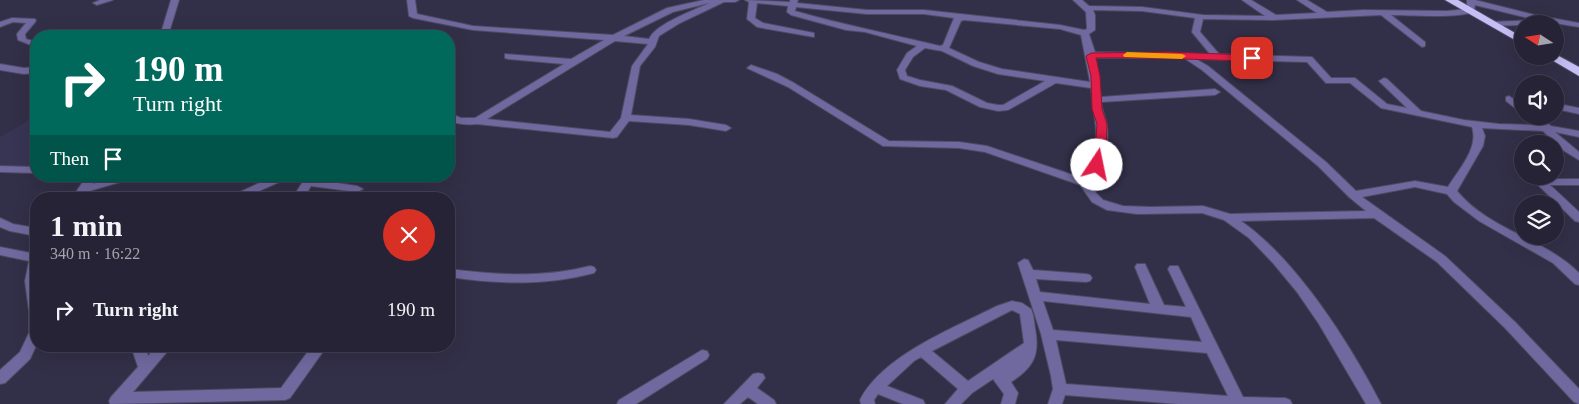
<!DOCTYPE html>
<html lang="en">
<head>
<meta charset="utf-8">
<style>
  :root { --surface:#262336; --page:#2e2b3e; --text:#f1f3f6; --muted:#a4a4ad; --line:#424051 }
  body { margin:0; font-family:Georgia,serif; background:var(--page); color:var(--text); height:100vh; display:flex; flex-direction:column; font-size:19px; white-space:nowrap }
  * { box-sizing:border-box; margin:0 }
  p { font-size:16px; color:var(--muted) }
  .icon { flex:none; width:28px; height:28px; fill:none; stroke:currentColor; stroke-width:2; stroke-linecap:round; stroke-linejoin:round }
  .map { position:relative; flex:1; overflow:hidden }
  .side { position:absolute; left:30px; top:192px; width:425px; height:160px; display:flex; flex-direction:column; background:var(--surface); border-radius:20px; box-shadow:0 5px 20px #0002,0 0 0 1px var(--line) }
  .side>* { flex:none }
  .banner { position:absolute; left:30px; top:30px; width:425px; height:152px; border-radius:20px; box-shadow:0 5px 20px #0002,0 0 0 1px var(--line); background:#00695c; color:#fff; overflow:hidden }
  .needle { width:32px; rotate:282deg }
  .tools { position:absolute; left:1514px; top:15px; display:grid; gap:10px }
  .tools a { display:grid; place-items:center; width:50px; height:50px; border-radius:50%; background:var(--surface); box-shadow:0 5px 20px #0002,0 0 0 1px var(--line); font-size:25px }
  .pin { position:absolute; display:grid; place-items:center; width:42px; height:42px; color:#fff; margin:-21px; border-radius:10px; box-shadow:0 2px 8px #0006 }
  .me { position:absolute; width:55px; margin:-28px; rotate:11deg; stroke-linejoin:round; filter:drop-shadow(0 0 4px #0008) }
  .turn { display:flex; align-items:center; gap:18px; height:105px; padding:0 20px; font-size:22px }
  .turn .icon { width:65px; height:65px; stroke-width:2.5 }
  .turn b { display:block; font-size:35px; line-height:42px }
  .then { display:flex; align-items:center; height:48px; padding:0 20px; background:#0003; gap:10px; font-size:19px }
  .round { display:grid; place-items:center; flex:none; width:52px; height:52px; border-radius:26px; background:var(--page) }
  .headline { display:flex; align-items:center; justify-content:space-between; height:85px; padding:0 20px }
  h1 { font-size:30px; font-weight:600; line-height:38px }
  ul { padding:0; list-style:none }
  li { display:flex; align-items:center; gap:15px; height:65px; padding:0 20px }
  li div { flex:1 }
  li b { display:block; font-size:19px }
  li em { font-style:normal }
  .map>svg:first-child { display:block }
</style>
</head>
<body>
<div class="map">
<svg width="1579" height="404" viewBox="0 0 1579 404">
  <rect width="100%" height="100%" fill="#322f48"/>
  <polygon fill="#383454" points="36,111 36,167 0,166 0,137 26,122"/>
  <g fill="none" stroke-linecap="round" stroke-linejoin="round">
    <defs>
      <g id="minor">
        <polygon points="100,0 113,0 97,5 93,3"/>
        <polygon points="171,0 179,0 168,36 160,36"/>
        <path d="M407,0h8l2,14 56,12 140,9 54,-27 37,-8h35l-4,2h-11l-44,21 -21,13 -4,11 -15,19 -9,49 58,4 37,6 5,3 -5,3 -37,-6 -60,-4 -12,16 -4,1 -136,-14c-10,1 -19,1 -28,-4v-7l12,5h14l89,-54 -56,-5 -3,-1v-4l66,5 33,-19 -131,-10 -60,-12 -4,-2zM709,3c-14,7 -54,21 -60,36l-25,-3 49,-24zM615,41l33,3 -16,22 -11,52 -11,14 -123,-13z"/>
        <path d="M745,0l45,2v-2h8l-1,3 70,7h57l136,15 24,5 3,-1 -1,-17 -13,-12h9l7,6 53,1 61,8 62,1 -23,-16h9l25,15 41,-2 -20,-13h10l20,12 36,-2 84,1 20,-2v-9h8l60,15 44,8v4l-37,-6v3l-49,2 -4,-2 1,-2 46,-2 -61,-15 -1,6c-11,8 -66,4 -83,4l34,27v4l-3,1 -41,-32 -107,5 -71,-1 -3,13 19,22 93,3 19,21h24l32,26 20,4 -26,-25 -2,-2 5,-3 3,1 34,32 43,9 35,4 38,1 -10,-9h12l12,10 28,5v6l-24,-5 24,20v8l-18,-11 -18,-18 -61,-3 3,8 -2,10 -26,45c32,39 87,47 122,82v12l-4,-1 -22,-21 -74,-42 -25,-19 -7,-8 -32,-7 -53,10 83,59 70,66 64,67v15l-5,-2 -69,-74 -68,-66 -63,-44 -133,3c56,39 109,123 140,183h-15l-47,-80 -22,-32 -24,-29 -24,-25 -25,-18 -22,-7 -65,1 -30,-4 -15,-8 -12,-17 -95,-33 -26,-4 -76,-2 -95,-59 -41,-19 4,-3 26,9 17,9 95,58 70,1 28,4 95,32c23,-36 12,-52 9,-90l-35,-5 -48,27 -10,1 -18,-4 -34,-17 -26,-4 -20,-7 -3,-9 10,-17 10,-7 -52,-14 -19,-2 -55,-15 -4,-3 1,-6 -31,-3 -2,15 8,5 51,10v4l-57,-10 -10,-8 2,-17zM796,7l71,7h57l30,4 -11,27 -3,1c-49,-12 -97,-21 -145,-35zM1093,10l49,1 53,7 -3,14 18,22 -115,-2 -6,-18 6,-4v-15zM964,20l96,9 21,6 9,47 -88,-13 -23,-7 -30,-14 12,-27zM925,48l17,3 31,15 25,8 47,7 -42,24h-5l-11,-2 -35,-17 -32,-6 -13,-4 -2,-6 8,-13zM1096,58h88l18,12 116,96 31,31 17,14 -136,3 -27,-8 -52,1 -28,-1 -20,-6 -7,-7 -6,-10c11,-17 20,-36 17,-57 -1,-8 -5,-15 -6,-24l114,-7 5,-3 -5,-3 -114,8zM1196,59l111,3 19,21h24l31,25 91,19c7,21 -13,42 -24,60l-33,-6 -59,10 -30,-29 -118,-96z"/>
        <polygon points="12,18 35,19 36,21 25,34 26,39 36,42 36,47 18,40 17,34 26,23 13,22 0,27 0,22"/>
        <polygon points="36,48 36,59 32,56 32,51"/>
        <polygon points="0,64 24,68 36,67 36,73 24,74 0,70"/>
        <polygon points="1509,96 1522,105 1522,112 1519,111 1506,101 1506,97"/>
        <polygon points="1564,105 1579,108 1579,114 1561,110 1559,108"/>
        <polygon points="0,166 36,167 36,173 0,172"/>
        <polygon points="87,176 98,176 93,184 118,176 135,176 134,178 86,192 82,199 71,199"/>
        <polygon points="293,176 241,199 225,199 272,177"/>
        <polygon points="296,176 308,176 311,179 357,186 363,189 357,192 311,186 303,199 292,199 302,183"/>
        <polygon points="1548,179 1579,179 1579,185 1550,185 1579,212 1579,222 1575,221 1537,184 1538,182"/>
        <polygon points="0,218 13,224 36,228 36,236 10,231 0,227"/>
        <polygon points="0,247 36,254 36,346 30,359 5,383 0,384 0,370 20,352 29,333 29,311 25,281 29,261 0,255"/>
        <path d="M1024,259l4,1 5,10 53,4 4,1 2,3 -2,3 -4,1 -50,-3 4,13 110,12 -15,-37 2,-3h8l19,41 22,2 -18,-38 2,-3h8l65,131 42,1 5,2 2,4h-114l-113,-9 -3,9h-14l5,-15 -2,-13 -10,-42 -23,-71zM1043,301l148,16 11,25 -149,-12zM1056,340l151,13 21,43 -162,-12z"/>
        <path d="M590,266l4,1 2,3 -2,3c-48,13 -96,11 -145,4v-8c47,6 94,9 141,-3z"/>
        <path d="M1012,301l10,2 9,6c3,6 3,13 4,19 5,27 -1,39 -24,54l7,11 -3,11h-14l3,-10 -11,-15 -21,14 -11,11h-16l13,-15 -37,-32 -7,4 -27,25 36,14 2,4h-22l-25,-10 -4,6 1,4h-14l-1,-4c23,-45 94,-72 137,-94zM1012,310l8,4 4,29 -56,38 -36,-30z"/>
        <polygon points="131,346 145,346 148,356 157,346 172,346 133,392 281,388 312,346 327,346 290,398 285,400 110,404 109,401 111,397 138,367"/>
        <polygon points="702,350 707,351 709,355 707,359 636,404 617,404 619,400"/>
        <polygon points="758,373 763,374 765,378 757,388 774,400 776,404 758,404 748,397 740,404 724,404 753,374"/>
      </g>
      <g id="highway">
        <polygon points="1445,0 1458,0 1522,37 1522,44"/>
        <polygon points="1555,54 1579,67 1579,76 1545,56 1555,56"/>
      </g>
    </defs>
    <use href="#minor" stroke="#4e4b62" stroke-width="2"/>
    <use href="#highway" stroke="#4e4b62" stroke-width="2"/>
    <use href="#minor" fill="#70699f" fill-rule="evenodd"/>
    <use href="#highway" fill="#c5bff5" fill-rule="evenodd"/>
  </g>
  <path fill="#e11d48" stroke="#92132f" d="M1167,52l85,3 5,3 -5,3c-52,-1 -104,-4 -156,-3l4,18 2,33 5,15 -1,28 -4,13 -5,4 -4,-1 -1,-3 3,-13 2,-28 -5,-15 -1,-33 -5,-20 5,-3z"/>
  <polygon fill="#f59e0b" points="1127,52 1182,54 1186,56 1182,59 1124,57 1123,55"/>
</svg>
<div class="tools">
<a><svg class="needle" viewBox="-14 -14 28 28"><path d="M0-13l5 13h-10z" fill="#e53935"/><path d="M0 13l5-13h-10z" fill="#a4a4ad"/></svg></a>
<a><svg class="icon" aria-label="sound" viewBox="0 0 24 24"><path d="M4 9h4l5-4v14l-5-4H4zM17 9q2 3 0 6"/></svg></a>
<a><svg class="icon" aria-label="search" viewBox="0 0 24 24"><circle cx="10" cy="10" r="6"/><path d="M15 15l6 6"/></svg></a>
<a><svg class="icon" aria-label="layers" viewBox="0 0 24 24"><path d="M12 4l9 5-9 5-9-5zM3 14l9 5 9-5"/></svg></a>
</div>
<div class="pin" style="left:1252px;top:58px;background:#d93025"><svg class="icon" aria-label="arrive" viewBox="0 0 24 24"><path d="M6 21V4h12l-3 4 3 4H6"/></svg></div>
<svg class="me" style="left:1097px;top:165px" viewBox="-20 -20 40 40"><circle r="19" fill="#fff"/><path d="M0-13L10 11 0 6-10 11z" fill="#e11d48"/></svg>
<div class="banner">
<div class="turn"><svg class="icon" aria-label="right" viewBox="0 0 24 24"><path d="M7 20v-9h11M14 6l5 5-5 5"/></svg><div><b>190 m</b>Turn right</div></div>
<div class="then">Then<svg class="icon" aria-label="arrive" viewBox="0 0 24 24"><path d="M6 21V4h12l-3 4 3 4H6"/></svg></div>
</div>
<section class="side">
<div class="headline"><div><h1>1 min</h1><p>340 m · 16:22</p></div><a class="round" style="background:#d93025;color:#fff"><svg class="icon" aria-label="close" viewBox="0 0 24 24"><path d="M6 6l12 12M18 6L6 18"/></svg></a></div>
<ul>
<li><svg class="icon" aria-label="right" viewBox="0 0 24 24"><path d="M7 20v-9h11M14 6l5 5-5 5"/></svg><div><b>Turn right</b></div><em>190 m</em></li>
</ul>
</section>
</div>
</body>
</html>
